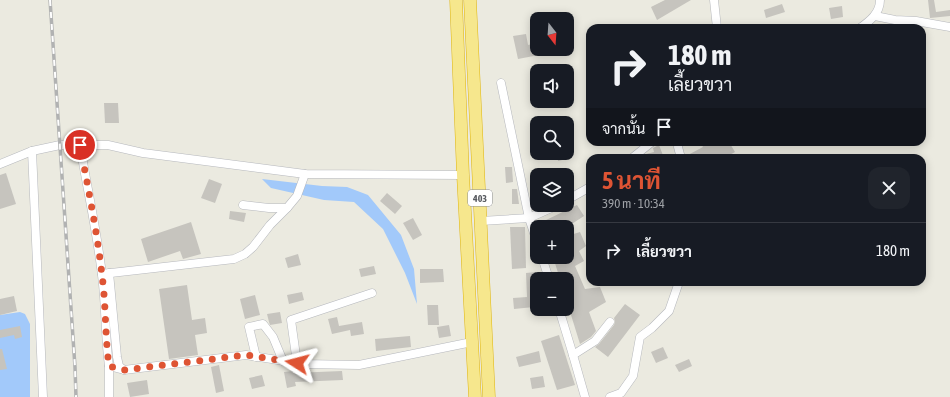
<!DOCTYPE html>
<html lang="th">
<head>
<meta charset="utf-8">
<style>
  :root { --surface:#171b24; --page:#20242c; --text:#f1f3f6; --muted:#9ea1a6; --line:#363941; --accent:#de5434 }
  body { margin:0; font-family:"Asap Condensed",Sarabun,sans-serif; background:var(--page); color:var(--text); height:100vh; display:flex; flex-direction:column; font-size:15px; white-space:nowrap }
  * { box-sizing:border-box; margin:0 }
  p { font-size:13px; color:var(--muted) }
  .icon { flex:none; width:22px; height:22px; fill:none; stroke:currentColor; stroke-width:2; stroke-linecap:round; stroke-linejoin:round }
  .map { position:relative; flex:1; overflow:hidden }
  .sheet { position:absolute; left:586px; top:154px; width:340px; height:132px; display:flex; flex-direction:column; background:var(--surface); border-radius:12px; box-shadow:0 2px 10px #0003 }
  .sheet>* { flex:none }
  .guide { position:absolute; left:586px; top:24px; width:340px; height:122px; border-radius:12px; box-shadow:0 2px 10px #0003; background:#171b24; color:var(--text); overflow:hidden }
  .needle { width:26px; rotate:163deg }
  .buttons { position:absolute; left:530px; top:12px; display:grid; gap:8px }
  .buttons a { display:grid; place-items:center; width:44px; height:44px; border-radius:8px; background:var(--surface); box-shadow:0 2px 10px #0003; font-size:20px }
  .pin { position:absolute; display:grid; place-items:center; width:34px; height:34px; color:#fff; margin:-17px; border:2px solid #fff; border-radius:50%; box-shadow:0 1px 4px #0007 }
  .me { position:absolute; width:44px; margin:-22px; rotate:279deg; stroke-linejoin:round; filter:drop-shadow(0 0 3px #0008) }
  .turn { display:flex; align-items:center; gap:14px; height:84px; padding:0 16px; font-size:18px }
  .turn .icon { width:52px; height:52px; stroke-width:2.5 }
  .turn b { display:block; font-size:28px; line-height:34px }
  .then { display:flex; align-items:center; height:38px; padding:0 16px; background:#0003; gap:8px; font-size:15px }
  .round { display:grid; place-items:center; flex:none; width:42px; height:42px; border-radius:12px; background:var(--page) }
  .summary { display:flex; align-items:center; justify-content:space-between; height:68px; padding:0 16px }
  h1 { font-size:24px; font-weight:700; line-height:30px; color:var(--accent) }
  ul { padding:0; list-style:none }
  li { display:flex; align-items:center; gap:12px; height:56px; padding:0 16px; border-top:1px solid var(--line) }
  li div { flex:1 }
  li b { display:block; font-size:15px }
  li em { font-style:normal }
  .map>svg:first-child { display:block }
</style>
</head>
<body>
<div class="map">
<svg width="950" height="397" viewBox="0 0 950 397">
  <rect width="100%" height="100%" fill="#ebeae0"/>
  <g fill="#a2c9fa">
    <polygon points="262,179 322,186 347,187 368,195 401,235 414,269 417,304 405,273 383,229 354,202 324,200 271,188"/>
    <polygon points="20,312 25,314 30,324 30,397 0,397 0,315"/>
  </g>
  <g fill="#c6c4be">
    <polygon points="665,0 691,0 657,20 651,7"/>
    <polygon points="928,0 934,0 936,12 950,10 950,16 930,18"/>
    <polygon points="782,4 785,12 766,18 764,10"/>
    <polygon points="842,6 843,17 831,19 829,8"/>
    <polygon points="526,34 528,45 537,43 537,49 543,49 544,54 518,59 513,36"/>
    <polygon points="104,103 118,103 119,123 105,123"/>
    <polygon points="700,142 714,142 716,146 723,142 729,142 735,152 724,158 686,158 686,156 703,147"/>
    <polygon points="659,145 664,158 641,158 646,154 654,152 653,148"/>
    <polygon points="557,153 570,153 571,158 558,161"/>
    <polygon points="505,167 512,167 513,182 506,183"/>
    <polygon points="6,173 16,204 0,209 0,175"/>
    <polygon points="209,179 222,184 215,203 201,198"/>
    <polygon points="512,189 517,189 519,204 512,204"/>
    <polygon points="387,193 402,206 395,214 380,201"/>
    <polygon points="577,205 584,216 567,227 544,227 542,222"/>
    <polygon points="230,211 246,213 244,222 229,219"/>
    <polygon points="413,218 422,235 413,240 403,223"/>
    <polygon points="191,222 201,254 183,259 180,251 148,262 141,239"/>
    <polygon points="510,227 525,227 526,268 512,269"/>
    <polygon points="580,232 586,246 579,251 584,261 575,266 585,289 600,287 606,302 589,312 596,331 591,337 580,344 567,302 567,279 560,279 553,257 567,257 567,236"/>
    <polygon points="298,254 301,265 288,268 285,258"/>
    <polygon points="374,266 376,274 361,277 359,269"/>
    <polygon points="420,269 443,269 444,282 420,283"/>
    <polygon points="536,272 537,292 533,293 534,307 514,309 513,298 527,297 526,273"/>
    <polygon points="187,285 192,320 205,318 207,333 195,335 198,355 169,359 159,289"/>
    <polygon points="302,292 304,300 289,304 287,295"/>
    <polygon points="255,295 260,315 245,319 240,299"/>
    <polygon points="14,296 17,311 0,315 0,299"/>
    <polygon points="625,304 640,315 608,357 595,347 599,344 614,325 615,322 614,318"/>
    <polygon points="427,305 438,305 439,325 428,325"/>
    <polygon points="280,312 282,323 270,325 269,322 267,314"/>
    <polygon points="337,317 339,326 362,322 364,334 351,336 350,330 332,334 328,319"/>
    <polygon points="449,325 451,336 439,338 437,327"/>
    <polygon points="20,326 22,337 15,339 14,335 0,338 0,330"/>
    <polygon points="559,335 575,385 557,390 541,341"/>
    <polygon points="410,336 411,347 376,351 375,339"/>
    <polygon points="663,347 668,358 656,363 651,352"/>
    <polygon points="0,349 2,349 7,369 0,370"/>
    <polygon points="539,351 541,362 519,367 516,357"/>
    <polygon points="689,359 692,366 679,372 675,365"/>
    <polygon points="219,365 224,391 216,393 211,367"/>
    <polygon points="293,371 293,373 342,371 343,380 295,382 296,386 287,388 284,372"/>
    <polygon points="262,375 265,386 252,389 249,378"/>
    <polygon points="543,376 545,387 532,389 530,378"/>
    <polygon points="147,380 149,394 130,397 127,383"/>
  </g>
  <g fill="none" stroke-linecap="round" stroke-linejoin="round">
    <defs>
      <g id="minor">
        <polyline points="714,0 717,28"/>
        <polyline points="875,16 895,20 916,21 950,27"/>
        <path d="M860,28c10,-7 20,-15 20,-28"/>
        <polyline points="501,83 529,218 537,242"/>
        <polyline points="679,142 678,147 681,158"/>
        <path d="M80,145c7,43 17,86 22,130 4,30 3,61 7,91l15,4 122,-15 57,9 56,1 113,-23"/>
        <polyline points="32,151 43,397"/>
        <polyline points="632,158 652,142"/>
        <polyline points="0,164 32,151 60,145 108,145 143,153 305,174 463,175"/>
        <polyline points="567,200 590,187"/>
        <polyline points="243,205 269,208 287,208 297,196 305,174"/>
        <polyline points="481,221 529,218 558,205"/>
        <polyline points="542,257 549,279"/>
        <polyline points="109,273 117,357 119,366 124,370"/>
        <polyline points="102,274 234,259 245,254 253,247 270,225 287,208"/>
        <polyline points="559,309 573,355 585,397"/>
        <polyline points="573,355 595,341 610,322"/>
        <polyline points="256,357 249,327 263,324 273,337 283,361"/>
        <polyline points="297,363 291,320 372,293"/>
        <polyline points="109,366 109,397"/>
        <polyline points="610,397 621,393 633,376 640,337 652,328 669,311 679,282"/>
      </g>
      <g id="highway">
        <polyline points="456,0 463,175 475,397"/>
        <polyline points="470,0 489,397"/>
      </g>
    </defs>
    <use href="#minor" stroke="#b6b8bd" stroke-width="9"/>
    <use href="#highway" stroke="#dfb50d" stroke-width="13"/>
    <use href="#minor" stroke="#fff" stroke-width="8"/>
    <use href="#highway" stroke="#f6e78d" stroke-width="12"/>
    <defs>
      <polyline id="rail" points="50,0 75,367 76,397"/>
    </defs>
    <use href="#rail" stroke="#b1b2b2" stroke-width="3.5"/>
    <use href="#rail" stroke="#fff" stroke-width="2" stroke-dasharray="6" stroke-linecap="butt"/>
  </g>
  <g fill="none" stroke-linecap="round" stroke-linejoin="round">
    <path stroke="#de5434" stroke-width="7" stroke-dasharray="0 12.6" d="M80,145c8,43 17,86 22,130 4,30 3,61 7,91l15,4 122,-15 51,8"/>
  </g>
  <g text-anchor="middle" dominant-baseline="central" stroke-width="3" stroke-linejoin="round" paint-order="stroke">
    <rect fill="#fff" stroke="#8b8d90" stroke-width="1" x="468" y="190" width="24" height="16" rx="3"/>
    <g font-size="10" font-weight="bold" fill="#595c61">
      <text x="480" y="198">403</text>
    </g>
  </g>
</svg>
<div class="buttons">
<a><svg class="needle" viewBox="-14 -14 28 28"><path d="M0-13l5 13h-10z" fill="#e53935"/><path d="M0 13l5-13h-10z" fill="#9ea1a6"/></svg></a>
<a><svg class="icon" aria-label="sound" viewBox="0 0 24 24"><path d="M4 9h4l5-4v14l-5-4H4zM17 9q2 3 0 6"/></svg></a>
<a><svg class="icon" aria-label="search" viewBox="0 0 24 24"><circle cx="10" cy="10" r="6"/><path d="M15 15l6 6"/></svg></a>
<a><svg class="icon" aria-label="layers" viewBox="0 0 24 24"><path d="M12 4l9 5-9 5-9-5zM3 14l9 5 9-5"/></svg></a>
<a>+</a>
<a>−</a>
</div>
<div class="pin" style="left:80px;top:145px;background:#d93025"><svg class="icon" aria-label="arrive" viewBox="0 0 24 24"><path d="M6 21V4h12l-3 4 3 4H6"/></svg></div>
<svg class="me" style="left:297px;top:363px" viewBox="-20 -20 40 40"><path d="M0-17L14 15 0 8-14 15z" fill="#de5434" stroke="#fff" stroke-width="4"/></svg>
<div class="guide">
<div class="turn"><svg class="icon" aria-label="right" viewBox="0 0 24 24"><path d="M7 20v-9h11M14 6l5 5-5 5"/></svg><div><b>180 m</b>เลี้ยวขวา</div></div>
<div class="then">จากนั้น<svg class="icon" aria-label="arrive" viewBox="0 0 24 24"><path d="M6 21V4h12l-3 4 3 4H6"/></svg></div>
</div>
<section class="sheet">
<div class="summary"><div><h1>5 นาที</h1><p>390 m · 10:34</p></div><a class="round"><svg class="icon" aria-label="close" viewBox="0 0 24 24"><path d="M6 6l12 12M18 6L6 18"/></svg></a></div>
<ul>
<li><svg class="icon" aria-label="right" viewBox="0 0 24 24"><path d="M7 20v-9h11M14 6l5 5-5 5"/></svg><div><b>เลี้ยวขวา</b></div><em>180 m</em></li>
</ul>
</section>
</div>
</body>
</html>
